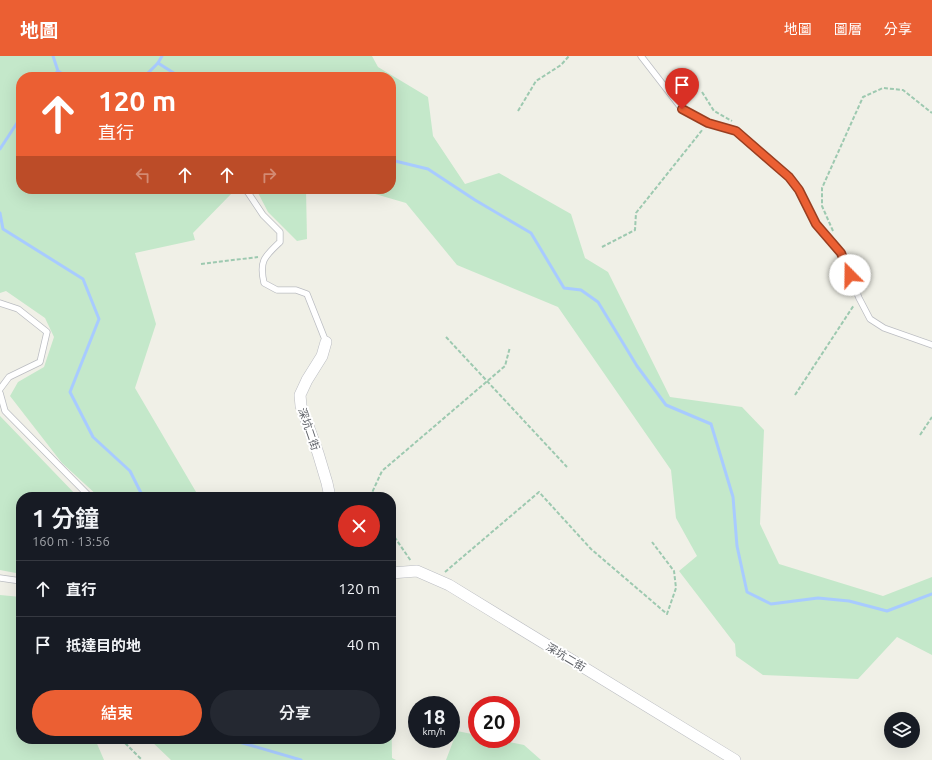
<!DOCTYPE html>
<html lang="zh-TW">
<head>
<meta charset="utf-8">
<style>
  :root { --surface:#171b24; --page:#242831; --text:#f1f3f6; --muted:#9ea1a6; --line:#363941; --accent:#eb5f33 }
  body { margin:0; font-family:Ubuntu,"Noto Sans TC",sans-serif; background:var(--page); color:var(--text); height:100vh; display:flex; flex-direction:column; font-size:15px; white-space:nowrap }
  * { box-sizing:border-box; margin:0 }
  p { font-size:13px; color:var(--muted) }
  .icon { flex:none; width:22px; height:22px; fill:none; stroke:currentColor; stroke-width:2; stroke-linecap:round; stroke-linejoin:round }
  .map { position:relative; flex:1; overflow:hidden }
  .panel { position:absolute; left:16px; top:436px; width:380px; height:252px; display:flex; flex-direction:column; background:var(--surface); border-radius:16px; box-shadow:0 4px 16px #0002 }
  .panel>* { flex:none }
  .top-card { position:absolute; left:16px; top:16px; width:380px; height:122px; border-radius:16px; box-shadow:0 4px 16px #0002; background:#eb5f33; color:#fff; overflow:hidden }
  .buttons { position:absolute; left:884px; top:656px; display:grid; gap:8px }
  .buttons a { display:grid; place-items:center; width:36px; height:36px; border-radius:50%; background:var(--surface); box-shadow:0 4px 16px #0002; font-size:20px }
  .speed { position:absolute; left:408px; top:640px; display:flex; gap:8px; font-size:20px; font-weight:700; text-align:center }
  .speed>* { display:grid; place-content:center; width:52px; height:52px; border-radius:50%; background:var(--surface); box-shadow:0 4px 16px #0002; line-height:1 }
  .speed small { font-size:10px; font-weight:400 }
  .speed .limit { border:6px solid #d22; background:#fff; color:#111 }
  .pin { position:absolute; display:grid; place-items:center; width:34px; height:34px; color:#fff; margin:-41px -17px; border-radius:50% 50% 50% 0; rotate:-45deg; box-shadow:0 0 4px #0007 }
  .pin .icon { rotate:45deg }
  .me { position:absolute; width:44px; margin:-22px; rotate:338deg; stroke-linejoin:round; filter:drop-shadow(0 0 3px #0008) }
  .turn { display:flex; align-items:center; gap:14px; height:84px; padding:0 16px; font-size:18px }
  .turn .icon { width:52px; height:52px; stroke-width:2.5 }
  .turn b { display:block; font-size:28px; line-height:34px }
  .lanes { display:flex; align-items:center; height:38px; padding:0 16px; background:#0003; justify-content:center; gap:20px; direction:ltr }
  .lanes .off { opacity:.35 }
  .round { display:grid; place-items:center; flex:none; width:42px; height:42px; border-radius:21px; background:var(--page) }
  .headline { display:flex; align-items:center; justify-content:space-between; height:68px; padding:0 16px }
  h1 { font-size:24px; font-weight:600; line-height:30px }
  .primary-button { display:flex; gap:8px; margin-top:auto; padding:8px 16px }
  .primary-button a { flex:1; height:46px; border-radius:24px; background:var(--accent); color:#fff; font-size:16px; font-weight:600; line-height:46px; text-align:center }
  .primary-button a+a { background:var(--page); color:var(--text) }
  ul { padding:0; list-style:none }
  li { display:flex; align-items:center; gap:12px; height:56px; padding:0 16px; border-top:1px solid var(--line) }
  li div { flex:1 }
  li b { display:block; font-size:15px }
  li em { font-style:normal }
  header { display:flex; align-items:center; gap:24px; box-sizing:border-box; height:56px; padding:0 20px; background:var(--accent); color:#fff }
  header strong { font-size:19px }
  nav { display:flex; gap:22px; margin-inline-start:auto; font-size:14px }
  .map>svg:first-child { display:block }
</style>
</head>
<body>
<header>
<strong>地圖</strong>
<nav><a>地圖</a><a>圖層</a><a>分享</a></nav>
</header>
<div class="map">
<svg width="932" height="704" viewBox="0 0 932 704">
  <rect width="100%" height="100%" fill="#f0f0e7"/>
  <g fill="#c4e8ca">
    <polygon points="0,0 372,0 378,11 428,41 433,80 465,128 499,117 571,158 585,202 608,216 670,341 742,351 764,374 760,468 779,508 883,540 932,521 932,599 897,581 858,623 763,619 736,600 735,588 679,515 697,500 676,462 671,414 558,251 457,209 406,147 358,133 391,133 391,21 21,21 21,133 213,133 232,137 193,177 195,184 135,197 156,268 135,332 199,441 99,441 62,407 10,340 18,326 44,311 54,281 45,262 6,235 0,237"/>
    <polygon points="256,133 306,133 307,183 297,185 268,156"/>
    <polygon points="0,360 78,441 21,441 21,518 0,514"/>
    <polygon points="0,539 21,541 21,683 95,683 104,704 0,704"/>
    <polygon points="391,633 392,702 396,704 171,704 149,683 391,683"/>
    <polygon points="457,675 477,679 477,683 495,683 524,689 541,704 446,704"/>
  </g>
  <g fill="none" stroke-linecap="round" stroke-linejoin="round">
    <g stroke="#a8cbff" stroke-width="3">
      <polyline points="53,0 58,15 67,21"/>
      <polyline points="158,7 162,0"/>
      <polyline points="52,21 58,15"/>
      <polyline points="144,21 158,7 180,21"/>
      <polyline points="0,93 21,61"/>
      <polyline points="391,104 428,113 475,144 531,177 564,232 581,234 598,246 637,310 666,349 711,368 733,441 737,490 747,536 771,548 818,542 849,545 887,555 932,538"/>
      <polyline points="0,157 3,173 83,223 99,263 70,336 93,381 130,415 143,441"/>
      <polyline points="229,683 301,704"/>
    </g>
    <defs>
      <g id="service">
        <polyline points="641,0 682,53 708,67 736,75 789,121 799,134 816,168 841,197 859,242 870,263 884,272 932,289"/>
        <path d="M238,133l9,2 16,24 17,17v10c-16,15 -21,19 -16,41l13,7h19l11,4 19,48"/>
        <polyline points="0,247 18,253 47,276 40,306 9,321 0,333"/>
        <polyline points="0,337 5,355 90,441"/>
        <polyline points="0,522 21,525"/>
      </g>
      <g id="minor">
        <polyline points="326,286 322,300 307,324 300,339 301,350 318,397 327,427 330,441"/>
        <polyline points="391,517 417,515 449,529 735,704"/>
      </g>
    </defs>
    <use href="#service" stroke="#bbbdc2" stroke-width="7"/>
    <use href="#minor" stroke="#bbbdc2" stroke-width="12"/>
    <g stroke="#9dc9b0" stroke-width="2" stroke-dasharray="4 2" stroke-linecap="butt">
      <polyline points="702,36 714,55 732,65"/>
      <polyline points="518,55 536,25 561,9 569,0"/>
      <polyline points="833,175 822,150 822,132 863,41 883,32 903,34 932,57"/>
      <polyline points="602,191 635,174 636,157 703,73"/>
      <polyline points="201,208 258,201"/>
      <polyline points="446,281 567,411"/>
      <polyline points="795,339 854,249"/>
      <polyline points="920,379 932,361"/>
      <polyline points="370,441 382,415 505,310 510,291"/>
      <polyline points="391,476 411,505"/>
      <polyline points="445,516 539,436 591,493 667,558 676,532 674,515 652,486"/>
      <polyline points="121,683 142,704"/>
    </g>
    <use href="#service" stroke="#fff" stroke-width="5.5"/>
    <use href="#minor" stroke="#fff" stroke-width="11"/>
  </g>
  <g fill="none" stroke-linecap="round" stroke-linejoin="round">
    <defs>
      <polyline id="route" points="682,53 708,67 736,75 789,121 799,134 816,168 841,197 850,219"/>
    </defs>
    <use href="#route" stroke="#993e21" stroke-width="10"/>
    <use href="#route" stroke="#eb5f33" stroke-width="7"/>
  </g>
  <g text-anchor="middle" dominant-baseline="central" stroke-width="4" stroke-linejoin="round" paint-order="stroke">
    <g font-size="11" fill="#5e6167" stroke="#fff">
      <text transform="translate(309 373) rotate(71)">深坑二街</text>
      <text transform="translate(566 601) rotate(31)">深坑二街</text>
    </g>
  </g>
</svg>
<div class="buttons">
<a><svg class="icon" aria-label="layers" viewBox="0 0 24 24"><path d="M12 4l9 5-9 5-9-5zM3 14l9 5 9-5"/></svg></a>
</div>
<div class="speed"><div>18<small>km/h</small></div><div class="limit">20</div></div>
<div class="pin" style="left:682px;top:53px;background:#d93025"><svg class="icon" aria-label="arrive" viewBox="0 0 24 24"><path d="M6 21V4h12l-3 4 3 4H6"/></svg></div>
<svg class="me" style="left:850px;top:219px" viewBox="-20 -20 40 40"><circle r="19" fill="#fff"/><path d="M0-13L10 11 0 6-10 11z" fill="#eb5f33"/></svg>
<div class="top-card">
<div class="turn"><svg class="icon" aria-label="ahead" viewBox="0 0 24 24"><path d="M12 20V5M6 11l6-6 6 6"/></svg><div><b>120 m</b>直行</div></div>
<div class="lanes"><svg class="icon off" aria-label="left" viewBox="0 0 24 24"><path d="M17 20v-9H6M10 6l-5 5 5 5"/></svg><svg class="icon" aria-label="ahead" viewBox="0 0 24 24"><path d="M12 20V5M6 11l6-6 6 6"/></svg><svg class="icon" aria-label="ahead" viewBox="0 0 24 24"><path d="M12 20V5M6 11l6-6 6 6"/></svg><svg class="icon off" aria-label="right" viewBox="0 0 24 24"><path d="M7 20v-9h11M14 6l5 5-5 5"/></svg></div>
</div>
<section class="panel">
<div class="headline"><div><h1>1 分鐘</h1><p>160 m · 13:56</p></div><a class="round" style="background:#d93025;color:#fff"><svg class="icon" aria-label="close" viewBox="0 0 24 24"><path d="M6 6l12 12M18 6L6 18"/></svg></a></div>
<ul>
<li><svg class="icon" aria-label="ahead" viewBox="0 0 24 24"><path d="M12 20V5M6 11l6-6 6 6"/></svg><div><b>直行</b></div><em>120 m</em></li>
<li><svg class="icon" aria-label="arrive" viewBox="0 0 24 24"><path d="M6 21V4h12l-3 4 3 4H6"/></svg><div><b>抵達目的地</b></div><em>40 m</em></li>
</ul>
<div class="primary-button"><a>結束</a><a>分享</a></div>
</section>
</div>
</body>
</html>
